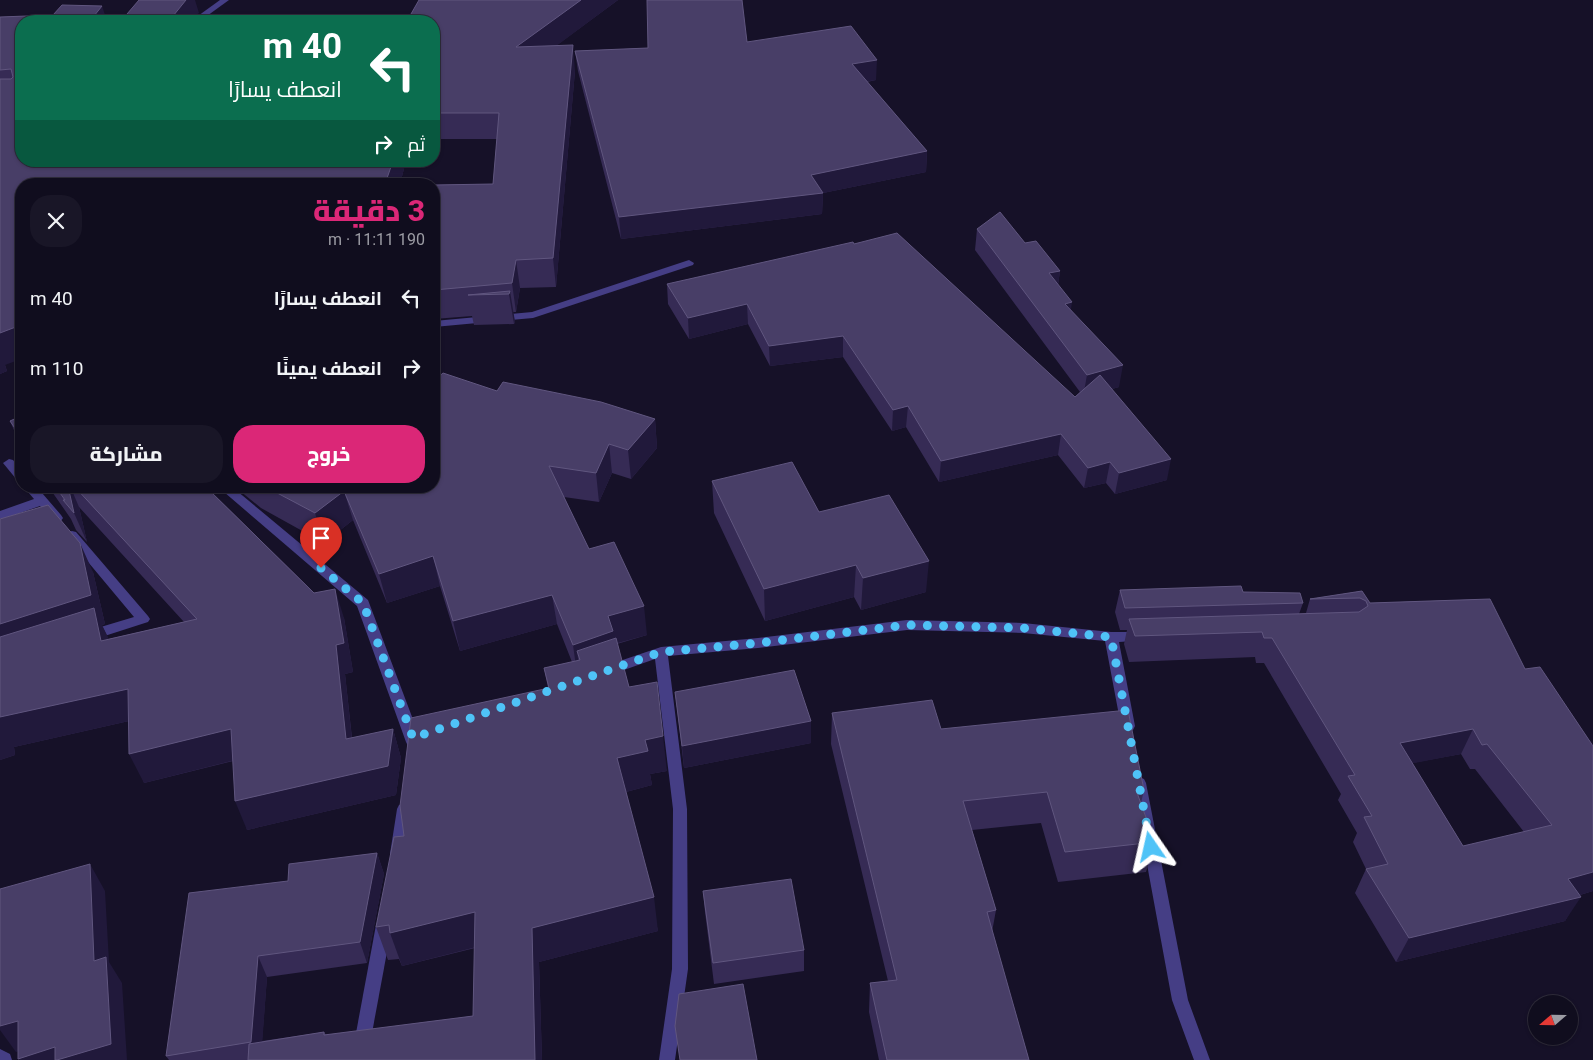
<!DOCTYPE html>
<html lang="ar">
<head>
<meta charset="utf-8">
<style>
  :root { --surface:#100d1e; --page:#191627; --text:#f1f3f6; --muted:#9c9ca4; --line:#302d3c; --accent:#db2777 }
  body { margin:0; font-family:Roboto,Cairo,sans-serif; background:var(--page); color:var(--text); direction:rtl; height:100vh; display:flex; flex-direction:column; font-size:19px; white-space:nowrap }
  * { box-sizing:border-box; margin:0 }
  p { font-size:16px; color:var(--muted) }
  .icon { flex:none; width:28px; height:28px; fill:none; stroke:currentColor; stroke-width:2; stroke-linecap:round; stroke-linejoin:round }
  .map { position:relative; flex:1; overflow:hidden; direction:ltr }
  .panel { position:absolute; left:15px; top:178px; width:425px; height:315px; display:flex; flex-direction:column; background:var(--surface); border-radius:20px; box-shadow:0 1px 4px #0004,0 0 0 1px var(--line); direction:rtl }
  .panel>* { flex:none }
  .hud { position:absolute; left:15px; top:15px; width:425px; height:152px; border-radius:20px; box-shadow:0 1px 4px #0004,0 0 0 1px var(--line); direction:rtl; background:#0b6e4f; color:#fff; overflow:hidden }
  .needle { width:32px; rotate:250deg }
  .controls { position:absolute; left:1528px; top:995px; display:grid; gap:10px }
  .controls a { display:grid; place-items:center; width:50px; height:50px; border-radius:50%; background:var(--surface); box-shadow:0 1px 4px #0004,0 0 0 1px var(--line); font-size:25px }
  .pin { position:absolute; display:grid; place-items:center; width:42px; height:42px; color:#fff; margin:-51px -21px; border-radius:50% 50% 50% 0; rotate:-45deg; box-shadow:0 0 5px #0007 }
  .pin .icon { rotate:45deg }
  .me { position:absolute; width:55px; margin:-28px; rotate:349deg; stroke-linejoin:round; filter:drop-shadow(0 0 4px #0008) }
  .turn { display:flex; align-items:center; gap:18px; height:105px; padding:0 15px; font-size:22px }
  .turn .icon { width:65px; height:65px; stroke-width:2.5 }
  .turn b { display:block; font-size:35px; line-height:42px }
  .then { display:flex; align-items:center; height:48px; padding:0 15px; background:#0003; gap:10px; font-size:19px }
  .round { display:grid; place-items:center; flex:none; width:52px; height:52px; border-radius:20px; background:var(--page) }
  .summary { display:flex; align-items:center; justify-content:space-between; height:85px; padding:0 15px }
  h1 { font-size:30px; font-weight:800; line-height:38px; color:var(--accent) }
  .button { display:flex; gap:10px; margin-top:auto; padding:10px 15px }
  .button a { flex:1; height:58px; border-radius:20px; background:var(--accent); color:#fff; font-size:20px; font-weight:800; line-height:58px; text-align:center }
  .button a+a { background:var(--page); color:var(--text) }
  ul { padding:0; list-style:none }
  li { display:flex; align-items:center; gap:15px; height:70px; padding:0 15px }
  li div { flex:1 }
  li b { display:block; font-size:19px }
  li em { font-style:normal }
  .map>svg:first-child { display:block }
</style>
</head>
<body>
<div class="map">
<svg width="1593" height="1060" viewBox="0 0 1593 1060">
  <rect width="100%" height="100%" fill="#161128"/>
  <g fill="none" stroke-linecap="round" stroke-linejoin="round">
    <g fill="#453e85" fill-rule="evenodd">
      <polygon points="220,0 229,0 200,21 191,21"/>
      <polygon points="689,260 694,263 693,265 533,318 434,327 434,321 532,312"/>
      <polygon points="9,459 13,460 21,470 21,481 17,480 3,463"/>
      <polygon points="23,486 36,486 61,515 63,518 61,521 53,521 40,506 0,520 0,511 34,499"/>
      <polygon points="217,486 231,486 368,600 420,738 418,746 413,748 408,746 406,742 357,606"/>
      <polygon points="72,531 76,532 148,616 150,619 148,622 89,641 84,640 82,636 84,632 134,617 68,538 66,535 68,532"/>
      <polygon points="907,620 1023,623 1111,632 1147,632 1149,636 1147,640 1119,642 1135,726 1133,730 1128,732 1123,730 1121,726 1105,641 1023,633 907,630 758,648 668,656 687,809 688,969 675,1060 659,1060 672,969 673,809 655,659 607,676 602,675 600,671 602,667 661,647 758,638"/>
      <polygon points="1139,777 1144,779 1146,783 1188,1000 1210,1060 1194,1060 1172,1000 1132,783 1134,779"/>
      <polygon points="404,803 409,805 411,809 406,854 403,859 398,860 393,859 390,854 397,809 399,805"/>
      <polygon points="384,918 390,920 392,925 367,1060 351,1060 376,925 378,920"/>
      <polygon points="0,1049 10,1054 12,1060 0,1060"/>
    </g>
  </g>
  <g fill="#362b55" fill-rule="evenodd">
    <polygon points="419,0 618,0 557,45 575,71 556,287 520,288 516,312 513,312 515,322 514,324 474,325 472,316 434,319 434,185 493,184 497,139 434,139 434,21"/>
    <polygon points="53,15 21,21 21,161 406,161 400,184 21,184 5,365 7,371 0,374 0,17"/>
    <polygon points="747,42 876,80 867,82 927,151 926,172 823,193 822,214 621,239 578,71 575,51 648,48"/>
    <polygon points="977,229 1025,243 1060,271 1058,285 1071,310 1119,387 1112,389 1167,480 1115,494 1106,483 1084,488 1058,455 939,482 906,427 892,431 843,357 770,366 748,324 689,339 668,304 667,284 854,244 1075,397 1080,392 975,250"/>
    <polygon points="497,391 655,419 657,448 631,479 612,473 599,502 564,497 589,549 647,635 617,644 629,687 667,771 650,774 652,785 626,792 658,931 539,962 542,1060 169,1060 166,1056 288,881 377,853 384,874 367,963 267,977 262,1041 324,1032 326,1035 473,1016 475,948 402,966 399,959 388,960 376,927 404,836 548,688 544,668 572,662 557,624 460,651 440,586 387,603 353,520 324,543 261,508 234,486 434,486"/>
    <polygon points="21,416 21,446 10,421"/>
    <polygon points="712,481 819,512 926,592 861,610 854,597 765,621 714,513"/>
    <polygon points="48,486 205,486 314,593 344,618 353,672 345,674 352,738 393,729 401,758 396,795 247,830 233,761 144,783 129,721 14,747 15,755 0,760 0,518 93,572 105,624 102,625 108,639 184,622 79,507 87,542 76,530 71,519"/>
    <path d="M1120,590l123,2 60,11 -4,11 7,-1 4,-14 52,-8 8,12 120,-4 103,292 -13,4 -15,26 -169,41 -41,-69 11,-24 -13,-27 4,-9 -19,-33 3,-6 -77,-131h-8l-1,-6 -126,5 -5,-18 3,-14h-7l-5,-18zM1461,754l9,15h5l49,63 -61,14 -51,-83z"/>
    <polygon points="675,692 811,743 684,768"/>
    <polygon points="832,713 941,729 1144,790 1141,803 1155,842 1146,872 1058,882 1041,823 972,830 996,910 992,932 1029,1060 879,1060 869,1012 870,983 888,981 831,744"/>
    <polygon points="703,891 804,950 804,971 714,984 705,912"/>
  </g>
  <g fill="#21193b">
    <polygon points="183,0 195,0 199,13 195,16 196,21 169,21"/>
    <polygon points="581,0 618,0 520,73 516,47"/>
    <polygon points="102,6 107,21 90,21"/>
    <polygon points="573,45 575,71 556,287 553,258"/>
    <polygon points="877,60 876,80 851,84 852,64"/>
    <polygon points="927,151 926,172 823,193 822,214 621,239 619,217 811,175"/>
    <polygon points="393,161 406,161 400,184 385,184"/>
    <polygon points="516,260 520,288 516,312 512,283"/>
    <polygon points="1060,271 1057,292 1049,273"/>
    <polygon points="510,291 515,322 514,324 509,294"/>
    <polygon points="1072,302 1069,323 1065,304"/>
    <polygon points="747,304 748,324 689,339 688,318"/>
    <polygon points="21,325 21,359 5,365 7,371 0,374 0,333"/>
    <polygon points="843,336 843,357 770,366 769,346"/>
    <polygon points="1123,365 1119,387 1083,397 1087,375"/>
    <polygon points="908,406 906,427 892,431 893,410"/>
    <polygon points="655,419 657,448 631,479 628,450"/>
    <polygon points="1061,434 1058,455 939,482 941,461"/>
    <polygon points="609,444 612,473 599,502 596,473"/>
    <polygon points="1171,459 1167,480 1115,494 1119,473"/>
    <polygon points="1110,462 1106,483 1084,488 1088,468"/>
    <polygon points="68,486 70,486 79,507 87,542 74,513"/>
    <polygon points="344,491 353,520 324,543 315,513"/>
    <polygon points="80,543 93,572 105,624 102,625 108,637 115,670 0,658 0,624"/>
    <polygon points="433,556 440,586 387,603 379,574"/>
    <polygon points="929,561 926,592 861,610 863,578"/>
    <polygon points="856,565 854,597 765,621 764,589"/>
    <polygon points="335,589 344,618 353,672 345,674 355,768 346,739 336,645"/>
    <polygon points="552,595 557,624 460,651 453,621"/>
    <polygon points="644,606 647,635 614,644 580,660 577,651 580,673 577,674 573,645 608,616"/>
    <polygon points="128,689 142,718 14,747 15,755 0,760 0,717"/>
    <polygon points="811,721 811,743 684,768 682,746"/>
    <polygon points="231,729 243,758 144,783 129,754"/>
    <polygon points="393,729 401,758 396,795 247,830 235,801"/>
    <polygon points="1473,729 1461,754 1389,768 1400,743"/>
    <polygon points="663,736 667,771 650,774 652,785 622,793 617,758 645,740"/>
    <polygon points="377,853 384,874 367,963 360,942"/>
    <polygon points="90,864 105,891 109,962 122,983 127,1060 18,1060 18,1059 94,961"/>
    <polygon points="1593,872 1593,891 1553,903 1568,879"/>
    <polygon points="654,897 658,931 539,962 542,1060 535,1060 532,928"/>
    <polygon points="1581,897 1565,921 1396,962 1409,938"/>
    <polygon points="475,912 484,945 402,966 390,933"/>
    <polygon points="258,956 267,977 261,1060 260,1060 251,1042"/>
    <polygon points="18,1021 36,1046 16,1052 0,1030 0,1026"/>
  </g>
  <g fill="#483e67" stroke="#60567f" fill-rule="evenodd">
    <polygon points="139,0 186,0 169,21 121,21"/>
    <polygon points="419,0 581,0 516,47 573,45 553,258 516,260 512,283 434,290 434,185 493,184 499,113 434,113 434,21 407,21"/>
    <polygon points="647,0 742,0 747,42 851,26 877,60 852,64 927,151 811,175 823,193 619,217 575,51 648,48"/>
    <polygon points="62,5 102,6 90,21 21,21 21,161 393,161 385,184 277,184 278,179 224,184 21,184 21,325 0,333 0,79 11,79 13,77 11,69 0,70 0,17 53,15"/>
    <polygon points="1000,212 1025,243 1036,241 1060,271 1049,273 1072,302 1065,304 1123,365 1087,375 977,229"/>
    <polygon points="897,233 1075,397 1100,375 1171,459 1119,473 1110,462 1088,468 1061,434 941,461 908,406 893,410 843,336 769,346 747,304 688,318 667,284 853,242 854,244"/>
    <polygon points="510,291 509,294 468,295"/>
    <polygon points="443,373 497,391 503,382 601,402 655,419 628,450 609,444 596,473 549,466 589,549 614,542 644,606 608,616 613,631 573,645 552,595 453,621 433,556 379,574 344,491 315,513 264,486 434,486 434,380 435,380"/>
    <polygon points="21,416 21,437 10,421"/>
    <polygon points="792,462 819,512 889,495 929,561 863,578 856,565 764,589 712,481"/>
    <polygon points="55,486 68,486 74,513 63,500 65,500"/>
    <polygon points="74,486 205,486 314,593 335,589 344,643 336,645 346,739 393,729 388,766 235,801 231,729 129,754 128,689 0,717 0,637 94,608 101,641 197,619"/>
    <polygon points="48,505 80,543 91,595 0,624 0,519"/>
    <polygon points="1241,586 1243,592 1300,593 1303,603 1125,608 1120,590"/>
    <path d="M1362,591l8,12 120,-4 35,70 15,-2 53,79v126l-25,7 13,18 -172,41 -43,-69 22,-5 -24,-47 8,-1 -24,-40 7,-1 -83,-137h-8l-2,-6 -127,4 -6,-17 230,-7 9,-6 -2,-5 -6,-3 -50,1zM1473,729l9,16 5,-1 65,81 -89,21 -63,-103z"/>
    <polygon points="616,638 629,687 657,682 663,736 645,740 648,751 617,758 654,897 532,928 535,1060 248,1060 249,1044 324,1032 324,1035 473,1016 475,912 390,933 389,925 376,927 394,837 404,836 400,806 411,718 549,688 544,668 580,660 577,651"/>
    <polygon points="794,670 811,721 682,746 675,692"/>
    <polygon points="932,700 941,729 1128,710 1144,790 1136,790 1155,842 1065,852 1047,792 963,801 996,910 987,912 1029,1060 887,1060 870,983 897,980 832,713"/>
    <polygon points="377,853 360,942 258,956 251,1042 166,1056 189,893 288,881 289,864"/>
    <polygon points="90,864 94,961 106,957 111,1044 57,1060 55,1060 55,1047 18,1059 18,1021 0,1026 0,889"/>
    <polygon points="791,879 804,950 713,963 703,891"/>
    <polygon points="743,984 757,1060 680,1060 675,1026 679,994"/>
  </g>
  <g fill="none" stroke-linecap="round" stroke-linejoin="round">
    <polyline stroke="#4fc3f7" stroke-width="9" stroke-dasharray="0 16.2" points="321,568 363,603 413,738 661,652 758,643 907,625 1023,628 1111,637 1151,847"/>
  </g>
</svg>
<div class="controls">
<a><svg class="needle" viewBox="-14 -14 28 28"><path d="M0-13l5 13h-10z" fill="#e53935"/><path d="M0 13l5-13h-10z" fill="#9c9ca4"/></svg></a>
</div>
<div class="pin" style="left:321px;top:568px;background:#d93025"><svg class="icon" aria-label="arrive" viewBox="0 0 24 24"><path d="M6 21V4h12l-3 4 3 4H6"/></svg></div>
<svg class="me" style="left:1151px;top:847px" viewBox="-20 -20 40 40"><path d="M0-17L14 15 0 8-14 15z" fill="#4fc3f7" stroke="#fff" stroke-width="4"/></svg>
<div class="hud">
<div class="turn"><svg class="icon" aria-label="left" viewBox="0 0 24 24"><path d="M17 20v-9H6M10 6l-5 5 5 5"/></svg><div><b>40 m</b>انعطف يسارًا</div></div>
<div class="then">ثم<svg class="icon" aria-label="right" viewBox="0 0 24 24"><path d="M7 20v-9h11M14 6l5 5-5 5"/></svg></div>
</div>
<section class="panel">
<div class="summary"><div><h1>3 دقيقة</h1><p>190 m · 11:11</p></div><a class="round"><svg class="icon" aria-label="close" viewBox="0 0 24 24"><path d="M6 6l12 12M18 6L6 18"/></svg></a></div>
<ul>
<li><svg class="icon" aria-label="left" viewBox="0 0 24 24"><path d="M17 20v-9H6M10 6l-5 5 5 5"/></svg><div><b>انعطف يسارًا</b></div><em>40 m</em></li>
<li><svg class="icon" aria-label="right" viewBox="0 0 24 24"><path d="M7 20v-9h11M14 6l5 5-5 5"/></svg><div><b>انعطف يمينًا</b></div><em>110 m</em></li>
</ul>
<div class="button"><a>خروج</a><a>مشاركة</a></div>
</section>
</div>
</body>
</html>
